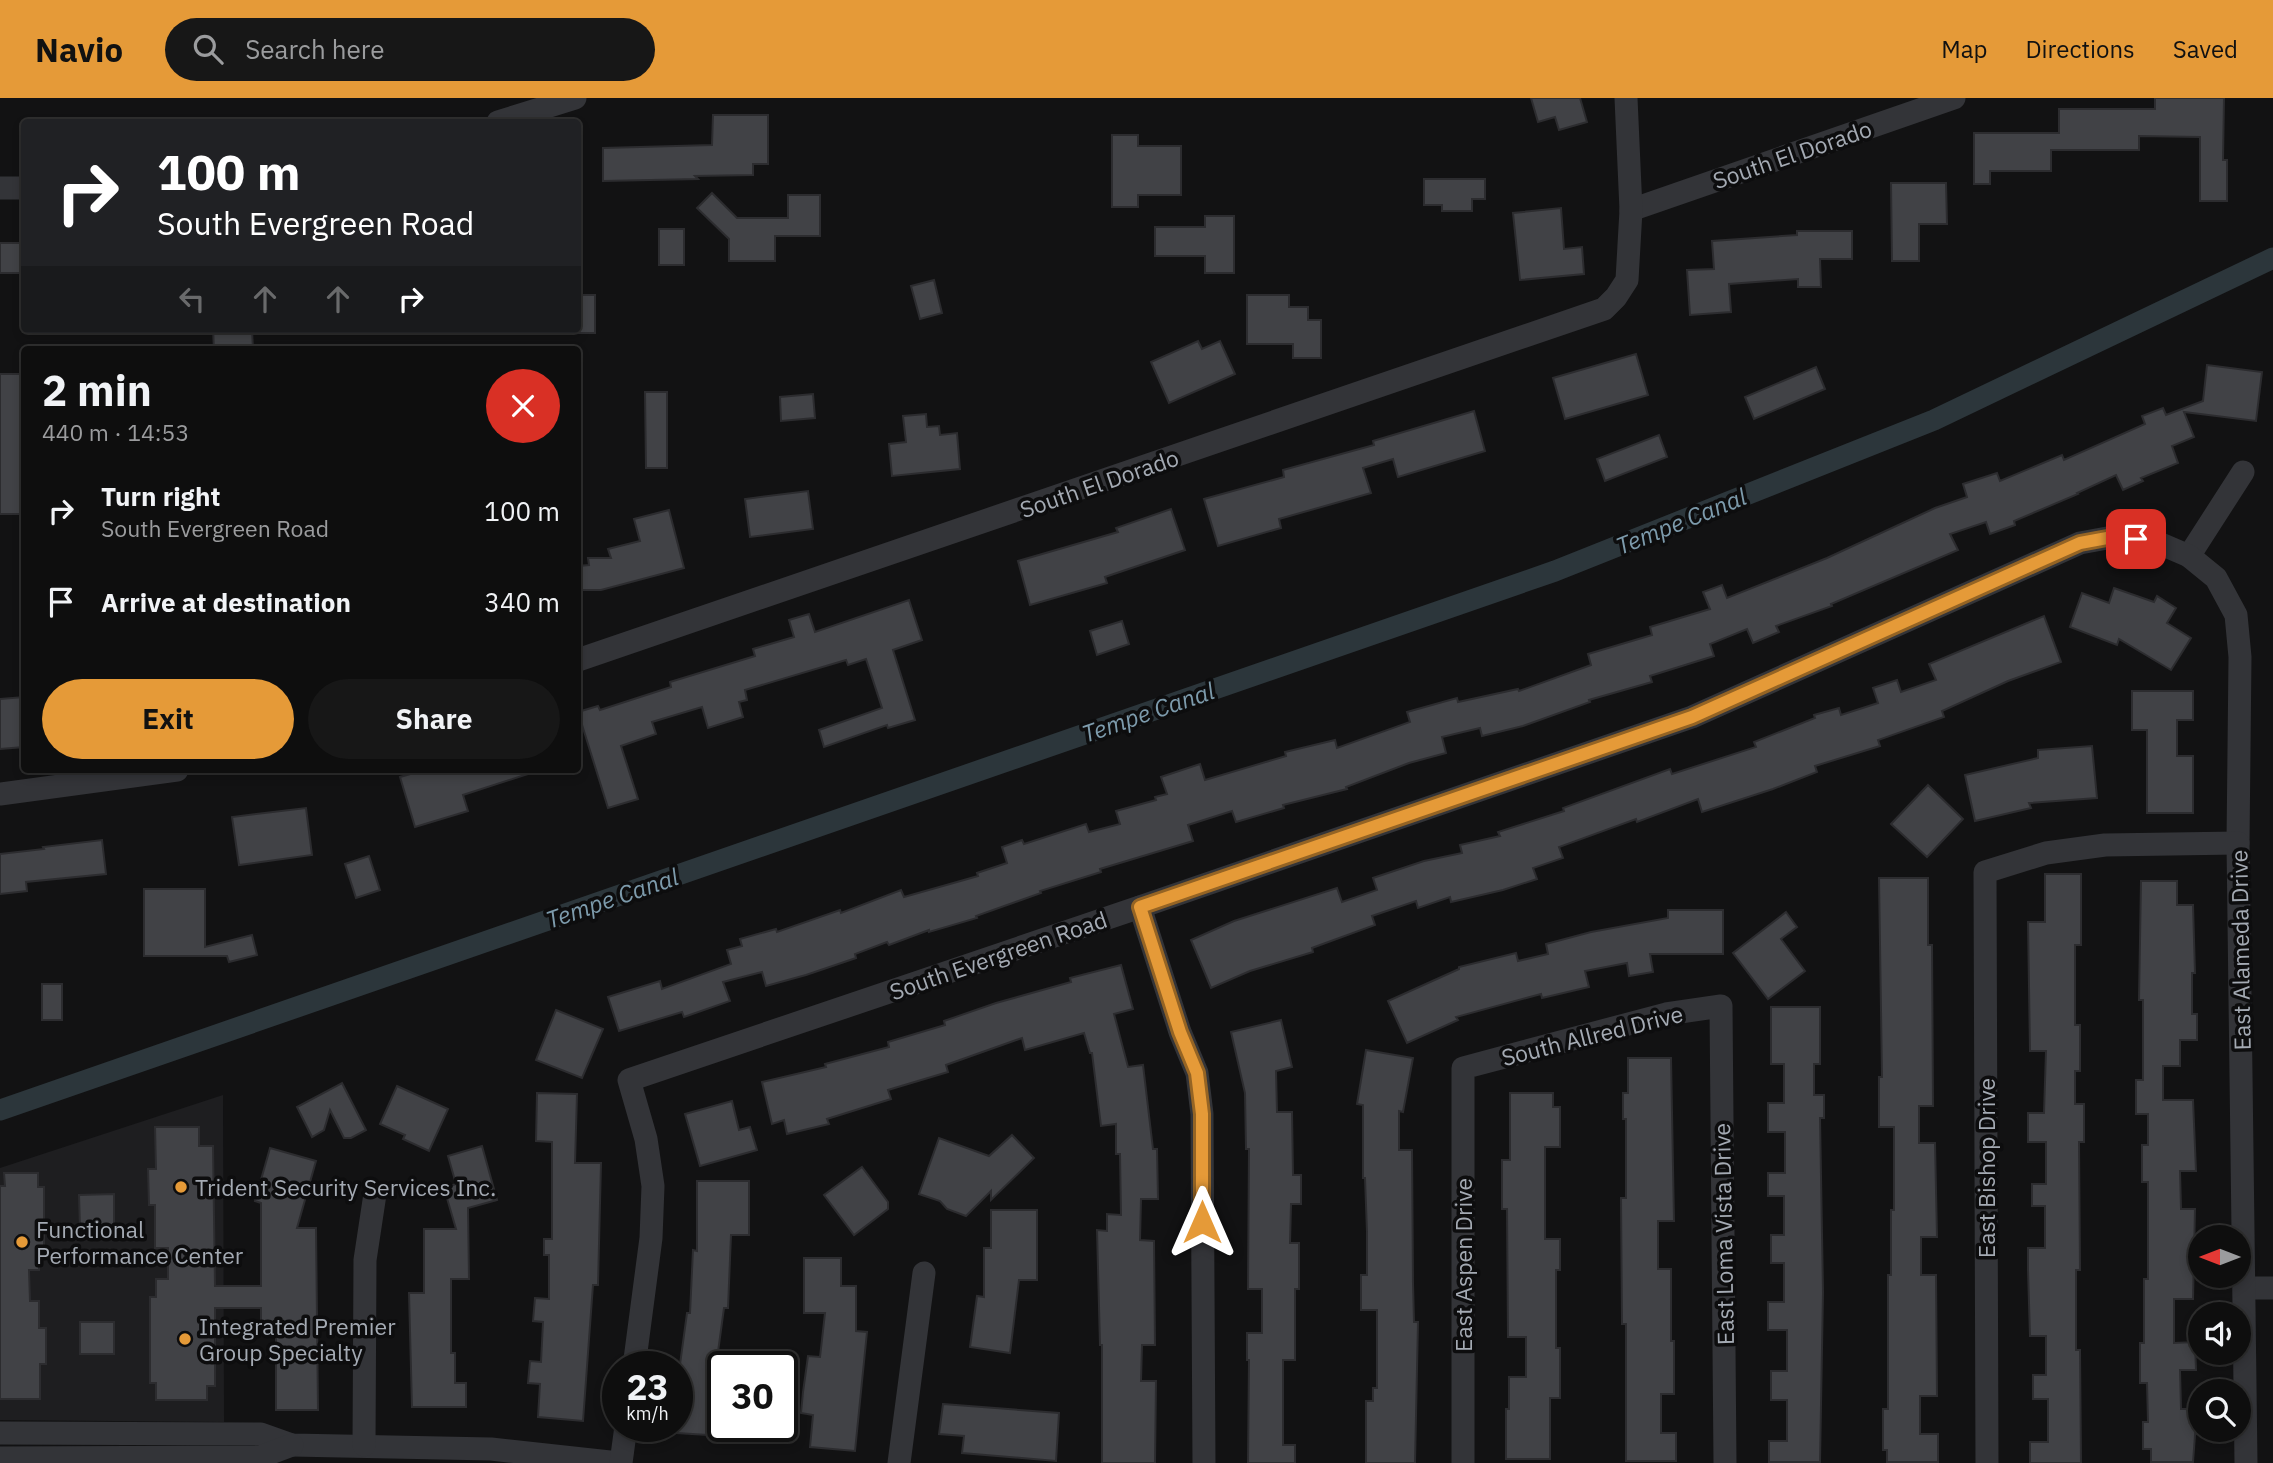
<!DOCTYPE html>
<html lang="en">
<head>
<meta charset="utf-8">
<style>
  :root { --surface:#0e0e0e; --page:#171717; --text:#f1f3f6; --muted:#9b9c9e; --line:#2e2e2e; --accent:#e59a38 }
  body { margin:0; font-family:"IBM Plex Sans",sans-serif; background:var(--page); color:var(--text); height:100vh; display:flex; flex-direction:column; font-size:26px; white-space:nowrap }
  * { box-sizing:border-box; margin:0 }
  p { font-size:23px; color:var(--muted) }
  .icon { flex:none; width:38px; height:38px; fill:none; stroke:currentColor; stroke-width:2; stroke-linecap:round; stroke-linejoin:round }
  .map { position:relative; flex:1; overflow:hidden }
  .details { position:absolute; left:21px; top:248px; width:560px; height:427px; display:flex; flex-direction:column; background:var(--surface); border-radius:7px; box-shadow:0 4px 10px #0003,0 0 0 2px var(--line) }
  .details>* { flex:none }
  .guide { position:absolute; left:21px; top:21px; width:560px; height:214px; border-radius:7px; box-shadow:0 4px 10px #0003,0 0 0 2px var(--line); background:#202124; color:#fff; overflow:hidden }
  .needle { width:46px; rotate:270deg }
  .fabs { position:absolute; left:2188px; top:1127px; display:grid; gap:14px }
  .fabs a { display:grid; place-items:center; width:63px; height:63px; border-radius:50%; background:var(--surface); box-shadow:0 4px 10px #0003,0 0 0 2px var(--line); font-size:35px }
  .speed { position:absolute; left:602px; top:1253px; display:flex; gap:14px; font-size:35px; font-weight:700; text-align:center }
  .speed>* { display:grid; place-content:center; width:91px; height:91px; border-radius:50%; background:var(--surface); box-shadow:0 4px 10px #0003,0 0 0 2px var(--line); line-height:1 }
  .speed small { font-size:18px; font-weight:400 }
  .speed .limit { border:4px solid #111; border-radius:10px; background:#fff; color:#111 }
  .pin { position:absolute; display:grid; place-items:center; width:60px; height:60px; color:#fff; margin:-30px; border-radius:14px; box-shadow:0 4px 10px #0006 }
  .me { position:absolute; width:77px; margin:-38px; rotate:0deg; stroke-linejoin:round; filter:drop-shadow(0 0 5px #0008) }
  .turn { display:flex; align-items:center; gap:24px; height:147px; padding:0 21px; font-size:32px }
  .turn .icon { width:91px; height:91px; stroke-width:2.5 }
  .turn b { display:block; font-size:49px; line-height:60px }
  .lanes { display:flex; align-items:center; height:66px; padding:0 21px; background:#0003; justify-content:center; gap:35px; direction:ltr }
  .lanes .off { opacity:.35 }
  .round { display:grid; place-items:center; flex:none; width:74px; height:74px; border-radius:37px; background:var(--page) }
  .head { display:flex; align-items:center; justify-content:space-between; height:119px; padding:0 21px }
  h1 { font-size:42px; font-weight:800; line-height:52px }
  .button { display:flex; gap:14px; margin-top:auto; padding:14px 21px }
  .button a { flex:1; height:80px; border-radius:42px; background:var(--accent); color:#111; font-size:28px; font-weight:800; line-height:80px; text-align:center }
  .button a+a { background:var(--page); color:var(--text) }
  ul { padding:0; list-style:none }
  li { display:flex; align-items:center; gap:21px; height:91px; padding:0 21px }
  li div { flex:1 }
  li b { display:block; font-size:26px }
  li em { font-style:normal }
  header { display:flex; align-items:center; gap:42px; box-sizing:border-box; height:98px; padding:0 35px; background:var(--accent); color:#111 }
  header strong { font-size:33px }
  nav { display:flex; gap:38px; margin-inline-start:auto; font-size:24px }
  .search { width:490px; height:63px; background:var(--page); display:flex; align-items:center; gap:18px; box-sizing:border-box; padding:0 24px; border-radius:38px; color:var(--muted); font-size:26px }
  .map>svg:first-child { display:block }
</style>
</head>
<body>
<header>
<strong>Navio</strong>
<div class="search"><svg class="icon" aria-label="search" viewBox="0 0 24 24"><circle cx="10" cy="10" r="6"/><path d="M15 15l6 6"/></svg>Search here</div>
<nav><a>Map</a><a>Directions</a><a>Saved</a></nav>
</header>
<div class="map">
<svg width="2273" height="1365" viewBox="0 0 2273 1365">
  <rect width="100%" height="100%" fill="#121213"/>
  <polygon fill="#1e1e20" points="223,997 224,1324 0,1322 0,1070"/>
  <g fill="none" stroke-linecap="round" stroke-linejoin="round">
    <polyline stroke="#2c363b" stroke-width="21" points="0,1012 1555,473 1934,322 2273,160"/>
  </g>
  <g fill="#414246" stroke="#2c2c2f" stroke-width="2">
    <polygon points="1531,0 1580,0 1587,24 1559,32 1555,19 1538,24"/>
    <polygon points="2155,0 2224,0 2223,62 2227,62 2227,103 2200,103 2200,39 2139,38 2139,52 2051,52 2051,73 1990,73 1990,86 1974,86 1974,35 2059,35 2059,11 2155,11"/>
    <polygon points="713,17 768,17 768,66 753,66 753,77 695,78 698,81 603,83 603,50 712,47"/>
    <polygon points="1112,37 1138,37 1138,48 1181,48 1181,97 1138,97 1138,109 1112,109"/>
    <polygon points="1424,81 1485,81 1485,101 1472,101 1472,113 1442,113 1442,107 1424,107"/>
    <polygon points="1891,85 1946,85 1947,126 1919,126 1919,163 1892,163"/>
    <polygon points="712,95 737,120 788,120 788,97 820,97 820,138 775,138 775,163 729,163 729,141 697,110"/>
    <polygon points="1561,110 1564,151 1582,149 1584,176 1520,182 1513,115"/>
    <polygon points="1205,118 1234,118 1234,175 1205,175 1205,158 1155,158 1155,129 1205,129"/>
    <rect x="659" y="131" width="25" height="36"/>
    <polygon points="1797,133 1852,133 1852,161 1820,161 1821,189 1798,189 1798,181 1729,186 1731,214 1690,217 1687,172 1714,171 1712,143 1797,137"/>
    <rect x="0" y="145" width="24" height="30"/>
    <polygon points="934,182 942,215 920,221 911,188"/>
    <rect x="578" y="197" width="17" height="38"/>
    <polygon points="1247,197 1289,197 1289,209 1308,209 1308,222 1321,222 1321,260 1293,260 1293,246 1247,246"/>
    <polygon points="213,231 252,231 253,252 214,252"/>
    <polygon points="1198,243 1202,251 1220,243 1235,276 1169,305 1151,264"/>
    <polygon points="1636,256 1648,297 1565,321 1553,280"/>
    <polygon points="2207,267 2262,274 2256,323 2184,314 2194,339 2172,348 2178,365 2141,380 2143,383 2123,392 2116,377 2077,395 2078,396 2014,423 2015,427 1990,436 1986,424 1950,436 1958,452 1831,506 1832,508 1776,528 1779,534 1753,545 1747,531 1710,546 1714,558 1650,578 1652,584 1589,602 1590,604 1523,628 1482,638 1480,630 1442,639 1446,655 1409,665 1346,689 1347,691 1283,707 1284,710 1236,724 1232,713 1188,727 1193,743 1100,771 1101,774 1040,793 1041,795 976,818 977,820 929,834 929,832 889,847 887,844 855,856 856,860 806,877 766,888 762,874 723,884 730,903 684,919 682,914 619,933 608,899 660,883 662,891 731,866 727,852 742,848 740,841 776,831 777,834 840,812 841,815 901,792 904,799 978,778 977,775 1007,765 1002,749 1022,742 1024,746 1086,726 1089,734 1120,726 1116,713 1156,702 1155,699 1167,696 1161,679 1200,666 1205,682 1286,658 1285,654 1335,642 1337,650 1410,624 1407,614 1457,600 1458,604 1518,591 1519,593 1591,567 1588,556 1652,537 1650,529 1710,511 1703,494 1722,487 1727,500 1827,460 1935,410 1967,399 1963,386 1997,375 2000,383 2062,357 2064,362 2145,326 2142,318 2163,310 2166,317 2203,303"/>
    <polygon points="1816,269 1825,291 1754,321 1745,299"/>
    <rect x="0" y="276" width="24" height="140"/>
    <polygon points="645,294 667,294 667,370 646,370"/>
    <polygon points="813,296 815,320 781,323 780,299"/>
    <polygon points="1474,313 1485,353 1398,379 1393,361 1363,370 1371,395 1279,421 1281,430 1218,448 1204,401 1284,379 1283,372 1374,347 1373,343"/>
    <polygon points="926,316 927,329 939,328 940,337 957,335 960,371 892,378 889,346 906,344 903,318"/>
    <polygon points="1659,337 1667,359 1605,383 1597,361"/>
    <polygon points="808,393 813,431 750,439 745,401"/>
    <polygon points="1171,411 1185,452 1105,479 1107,485 1030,507 1018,463 1118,434 1116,430"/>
    <polygon points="669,412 684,470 601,492 578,492 578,468 589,467 588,460 611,460 608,451 640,443 634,421"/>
    <polygon points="2114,490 2154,504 2157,498 2176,510 2167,525 2191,540 2171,572 2119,541 2117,547 2070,529 2082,495 2109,505"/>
    <polygon points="909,502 922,542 893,552 915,622 888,630 887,627 824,649 819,632 882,610 866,561 848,567 846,562 745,592 747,602 739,604 743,619 708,630 702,609 652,624 656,636 621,648 638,701 608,710 578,614 598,608 600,612 671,589 670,584 755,558 753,551 794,539 789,522 809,516 815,534"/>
    <polygon points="2044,518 2061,564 2008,583 1942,613 1944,619 1878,642 1880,648 1815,668 1817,674 1773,691 1702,714 1698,701 1637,724 1636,721 1559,749 1563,760 1533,770 1537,781 1503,792 1451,804 1450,799 1418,810 1416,803 1372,818 1375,827 1312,850 1313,854 1250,873 1211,890 1191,842 1234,823 1337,790 1342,804 1377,792 1373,780 1424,763 1462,755 1460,747 1500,738 1498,734 1564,713 1563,710 1670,671 1672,676 1756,649 1754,644 1815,620 1814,617 1839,610 1841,617 1878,605 1873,590 1897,582 1901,594 1936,582 1929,566"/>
    <polygon points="1122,523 1129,546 1097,557 1090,533"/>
    <polygon points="2132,593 2193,593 2193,622 2177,622 2177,658 2193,658 2193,715 2147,715 2147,632 2132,632"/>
    <polygon points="24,599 24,649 0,651 0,601"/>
    <polygon points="2092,648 2097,700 2029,705 2031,710 1975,723 1965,677 2038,660 2038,652"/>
    <polygon points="424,672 531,672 531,675 463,697 468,713 415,729 400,679"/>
    <polygon points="1928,687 1963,721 1927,759 1891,726"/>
    <polygon points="306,710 312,757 239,767 232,719"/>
    <polygon points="102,742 106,776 26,784 27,793 0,796 0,756 44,751 43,749"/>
    <polygon points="369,758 380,792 356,800 345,766"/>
    <polygon points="2045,776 2081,776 2081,847 2075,847 2075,927 2080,927 2080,973 2075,973 2075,1006 2084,1006 2084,1044 2079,1044 2080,1172 2076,1172 2076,1252 2080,1252 2081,1365 2030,1365 2030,1344 2048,1344 2048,1301 2033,1301 2033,1277 2046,1277 2046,1238 2030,1238 2028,1172 2028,1150 2045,1150 2045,1108 2032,1108 2032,1086 2046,1086 2046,1044 2028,1044 2028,1015 2044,1015 2046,953 2030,953 2028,824 2045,824"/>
    <polygon points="1879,780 1928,780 1928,847 1932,847 1933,1008 1919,1008 1919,1045 1935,1045 1937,1139 1921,1139 1921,1177 1936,1177 1937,1298 1920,1298 1920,1336 1938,1336 1938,1364 1887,1364 1887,1352 1883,1352 1883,1311 1888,1311 1888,1177 1891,1177 1891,1112 1894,1112 1894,1029 1879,1029 1879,979 1882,979"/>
    <polygon points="2141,783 2177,783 2177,807 2193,807 2195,875 2192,875 2192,916 2197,916 2197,942 2180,942 2180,968 2163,968 2163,1002 2193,1002 2196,1073 2180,1073 2181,1111 2195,1111 2193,1201 2174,1201 2174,1245 2195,1244 2196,1272 2180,1272 2181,1311 2197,1311 2193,1364 2151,1364 2151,1351 2143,1351 2143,1324 2148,1324 2147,1285 2140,1285 2140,1245 2144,1245 2144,1181 2148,1181 2148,1084 2142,1084 2142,1047 2148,1047 2148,1016 2136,1016 2136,982 2143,982 2143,902 2139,902"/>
    <polygon points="144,791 205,791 205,849 252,837 257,857 229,864 227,858 144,858"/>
    <polygon points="1668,812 1723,812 1723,856 1650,856 1653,874 1629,878 1627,865 1585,873 1589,889 1542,900 1541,896 1456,919 1458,922 1407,945 1388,903 1459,871 1459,869 1516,855 1518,863 1548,856 1546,846 1591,834 1668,820"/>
    <polygon points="1786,814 1797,829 1781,841 1805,873 1768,901 1733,855"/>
    <polygon points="1121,867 1133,911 1114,916 1128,969 1143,967 1153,1051 1157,1051 1158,1101 1141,1101 1140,1142 1154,1143 1155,1247 1142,1247 1141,1283 1156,1283 1155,1365 1102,1365 1102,1247 1100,1247 1097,1132 1107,1133 1107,1116 1121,1117 1120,1056 1116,1056 1116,1026 1101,1028 1092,955 1090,955 1084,935 1025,952 1022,940 946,967 948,974 888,992 891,1001 827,1021 829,1026 787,1036 784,1022 772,1026 762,984 826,969 825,966 889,949 888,944 945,927 944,923 996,905 1071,884 1070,880"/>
    <rect x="42" y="886" width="20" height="36"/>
    <polygon points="1771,909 1820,909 1820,966 1814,966 1814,997 1824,997 1824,1020 1820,1020 1823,1194 1820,1364 1769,1364 1769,1343 1787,1343 1787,1302 1771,1302 1771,1273 1787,1273 1787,1232 1768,1232 1768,1204 1784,1204 1784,1165 1771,1165 1771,1137 1784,1137 1784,1098 1768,1098 1768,1075 1785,1075 1785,1034 1768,1034 1768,1005 1784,1005 1784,966 1771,966"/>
    <polygon points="556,912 603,931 582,980 536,962"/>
    <polygon points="1281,922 1292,969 1276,973 1277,1014 1292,1014 1293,1077 1301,1077 1301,1106 1291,1106 1290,1145 1299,1145 1299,1191 1295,1191 1295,1262 1283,1262 1283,1347 1295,1347 1295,1365 1248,1365 1249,1262 1247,1262 1247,1235 1262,1235 1262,1191 1248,1191 1249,1051 1246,1051 1245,995 1231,934"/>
    <polygon points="1366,952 1413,960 1403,1014 1399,1013 1399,1052 1412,1052 1413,1185 1414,1224 1418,1224 1415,1365 1366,1365 1366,1303 1373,1303 1373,1290 1377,1290 1377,1212 1361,1212 1361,1177 1367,1177 1367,1134 1365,1080 1363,1080 1363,1007 1357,1006"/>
    <polygon points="1628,960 1671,960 1674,1123 1658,1123 1658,1171 1671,1171 1671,1243 1674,1243 1674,1296 1661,1296 1661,1335 1676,1335 1676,1363 1626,1363 1626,1226 1622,1226 1621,1100 1626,1100 1626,1021 1623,1021 1623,995 1628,995"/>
    <polygon points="342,985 366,1032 351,1040 344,1040 330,1012 324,1032 312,1039 297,1009"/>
    <polygon points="397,988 448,1011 429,1053 403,1041 405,1037 380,1026"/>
    <polygon points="537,995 577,996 575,1065 601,1065 598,1187 593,1187 583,1323 538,1319 540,1286 528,1285 530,1263 541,1264 543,1224 533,1223 535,1200 549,1201 549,1157 544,1157 544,1141 552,1141 552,1044 536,1043"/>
    <polygon points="1510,995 1553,995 1553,1009 1560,1009 1560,1049 1545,1049 1545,1141 1560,1141 1560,1172 1556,1172 1556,1250 1560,1250 1560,1300 1550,1300 1550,1361 1506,1361 1506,1311 1509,1311 1509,1279 1526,1279 1526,1239 1508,1239 1507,1111 1502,1111 1502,1062 1510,1062"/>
    <polygon points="732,1003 739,1032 750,1029 757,1052 700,1068 685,1016"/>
    <polygon points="155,1029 199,1029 199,1048 213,1048 215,1188 261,1188 261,1105 255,1103 270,1050 316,1063 297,1130 316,1130 318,1312 276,1312 276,1235 261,1235 261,1210 215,1210 215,1288 207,1288 207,1302 156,1302 156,1285 150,1285 150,1199 156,1199 156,1181 168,1181 168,1150 155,1150 155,1107 149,1107 148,1071 156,1071"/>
    <polygon points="1012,1037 1034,1060 991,1102 991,1093 966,1118 947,1111 940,1103 919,1096 939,1040 989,1058"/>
    <polygon points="482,1048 497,1102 468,1110 469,1181 451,1181 451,1255 455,1255 455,1285 466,1285 466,1309 412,1309 409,1195 424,1195 424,1131 456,1131 444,1090 456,1086 448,1058"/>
    <polygon points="862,1069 888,1104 888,1111 854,1137 824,1097"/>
    <polygon points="4,1075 38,1075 38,1089 44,1089 44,1160 39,1160 39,1172 29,1172 30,1203 39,1203 39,1230 46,1230 46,1266 40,1266 40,1301 0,1301 0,1088 5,1088"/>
    <polygon points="697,1083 749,1083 749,1137 731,1137 728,1210 724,1210 714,1283 723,1284 723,1338 677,1335 678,1281 687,1215 690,1215 693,1152 697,1153"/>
    <polygon points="114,1096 114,1129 80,1130 79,1097"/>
    <polygon points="991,1112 1037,1112 1037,1182 1019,1182 1010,1255 970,1249 977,1198 984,1199 984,1150 991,1150"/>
    <polygon points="804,1160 841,1160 841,1188 856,1188 856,1233 867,1234 855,1353 810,1349 813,1317 801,1315 803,1294 808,1258 820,1259 825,1215 804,1215"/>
    <rect x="80" y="1224" width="34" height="32"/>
    <polygon points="943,1306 1059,1315 1056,1363 962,1355 964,1338 939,1336"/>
  </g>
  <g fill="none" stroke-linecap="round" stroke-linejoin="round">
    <g stroke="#333438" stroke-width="23">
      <polyline points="498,24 575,0"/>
      <polyline points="0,90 24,90"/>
      <polyline points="1631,112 1954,0"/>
      <polyline points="2189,458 2243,374"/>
      <polyline points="578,562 1604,211 1616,199 1627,182 1631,112 1626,0"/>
      <polyline points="0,696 177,672"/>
      <polyline points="1140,809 1180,934 1197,975 1202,1016 1204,1365"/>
      <polyline points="2245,1190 2273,1190"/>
      <polyline points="634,1269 651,1140 653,1088 646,1041 629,982 1140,809 1692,619 2080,445 2118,438 2154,443 2189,458 2216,480 2236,517 2240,559 2238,745 2246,1365"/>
      <polyline points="0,1335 261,1336 292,1347 491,1351 619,1365"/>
      <polyline points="364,1347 365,1162 375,1096"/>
      <polyline points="0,1360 260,1359 292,1347"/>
      <polyline points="621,1365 626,1328"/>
      <polyline points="899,1365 924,1175"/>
      <polyline points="1463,1365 1463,970 1666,916 1721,908 1725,1365"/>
      <polyline points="1987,1365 1985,774 2046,755 2105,747 2238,745"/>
    </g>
  </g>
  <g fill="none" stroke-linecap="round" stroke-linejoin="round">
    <defs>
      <polyline id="route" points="1202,1124 1202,1016 1197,975 1180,934 1140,809 1692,619 2080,445 2118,438 2136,441"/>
    </defs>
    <use href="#route" stroke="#956424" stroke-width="18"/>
    <use href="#route" stroke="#e59a38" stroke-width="12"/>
  </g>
  <g fill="#e59a38" stroke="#0d0d0e" stroke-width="2.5">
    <circle cx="181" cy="1089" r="7"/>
    <circle cx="22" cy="1144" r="7"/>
    <circle cx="185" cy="1241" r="7"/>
  </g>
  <g text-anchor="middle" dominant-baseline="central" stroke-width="7" stroke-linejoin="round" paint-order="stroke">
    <g font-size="23" fill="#a4aab3" stroke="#0d0d0e">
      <text transform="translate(1792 56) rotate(-19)">South El Dorado</text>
      <text transform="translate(1099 385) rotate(-19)">South El Dorado</text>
      <text transform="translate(2240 852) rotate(-91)">East Alameda Drive</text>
      <text transform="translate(998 857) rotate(-19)">South Evergreen Road</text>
      <text transform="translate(1592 937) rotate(-14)">South Allred Drive</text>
      <text transform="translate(1986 1070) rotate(-90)">East Bishop Drive</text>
      <text transform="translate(1723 1136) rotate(-91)">East Loma Vista Drive</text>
      <text transform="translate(1463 1167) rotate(-90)">East Aspen Drive</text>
    </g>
    <g font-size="23" fill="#a4aab3" stroke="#0d0d0e" text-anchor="start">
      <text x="195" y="1089">Trident Security Services Inc.</text>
      <text x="36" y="1131">Functional<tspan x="36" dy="26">Performance Center</tspan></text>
      <text x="199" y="1228">Integrated Premier<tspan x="199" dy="26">Group Specialty</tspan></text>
    </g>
    <g font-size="24" font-style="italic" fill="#7d9bac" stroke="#0d0d0e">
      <text transform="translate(1681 423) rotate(-22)">Tempe Canal</text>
      <text transform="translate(1148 614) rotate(-19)">Tempe Canal</text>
      <text transform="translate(612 800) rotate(-19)">Tempe Canal</text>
    </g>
  </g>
</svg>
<div class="fabs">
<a><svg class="needle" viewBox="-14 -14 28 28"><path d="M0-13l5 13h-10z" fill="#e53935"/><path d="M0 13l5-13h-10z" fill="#9b9c9e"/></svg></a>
<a><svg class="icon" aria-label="sound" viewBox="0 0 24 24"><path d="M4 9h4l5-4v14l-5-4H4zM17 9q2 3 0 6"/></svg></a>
<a><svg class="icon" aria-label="search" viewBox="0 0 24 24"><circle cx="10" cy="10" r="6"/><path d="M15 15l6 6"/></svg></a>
</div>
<div class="speed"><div>23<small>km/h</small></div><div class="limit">30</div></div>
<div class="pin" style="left:2136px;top:441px;background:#d93025"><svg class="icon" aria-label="arrive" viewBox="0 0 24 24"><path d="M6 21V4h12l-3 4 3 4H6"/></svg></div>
<svg class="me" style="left:1202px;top:1124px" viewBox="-20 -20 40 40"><path d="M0-17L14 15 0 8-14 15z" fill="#e59a38" stroke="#fff" stroke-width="4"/></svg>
<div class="guide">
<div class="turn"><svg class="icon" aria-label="right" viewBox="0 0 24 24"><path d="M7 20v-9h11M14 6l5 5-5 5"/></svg><div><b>100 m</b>South Evergreen Road</div></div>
<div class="lanes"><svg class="icon off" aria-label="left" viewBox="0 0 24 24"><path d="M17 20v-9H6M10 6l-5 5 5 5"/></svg><svg class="icon off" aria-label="ahead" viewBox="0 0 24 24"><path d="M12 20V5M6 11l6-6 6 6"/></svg><svg class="icon off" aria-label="ahead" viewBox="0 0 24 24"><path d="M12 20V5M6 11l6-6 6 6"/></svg><svg class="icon" aria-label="right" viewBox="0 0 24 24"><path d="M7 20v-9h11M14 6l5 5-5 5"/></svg></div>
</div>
<section class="details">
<div class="head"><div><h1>2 min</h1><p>440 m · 14:53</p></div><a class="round" style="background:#d93025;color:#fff"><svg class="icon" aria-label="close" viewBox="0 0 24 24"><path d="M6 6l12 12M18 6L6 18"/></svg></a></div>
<ul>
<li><svg class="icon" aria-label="right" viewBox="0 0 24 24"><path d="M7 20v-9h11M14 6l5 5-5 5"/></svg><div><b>Turn right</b><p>South Evergreen Road</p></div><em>100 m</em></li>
<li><svg class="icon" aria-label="arrive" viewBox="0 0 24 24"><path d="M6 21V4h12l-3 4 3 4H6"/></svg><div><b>Arrive at destination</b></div><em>340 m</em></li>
</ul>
<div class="button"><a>Exit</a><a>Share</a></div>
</section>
</div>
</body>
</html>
